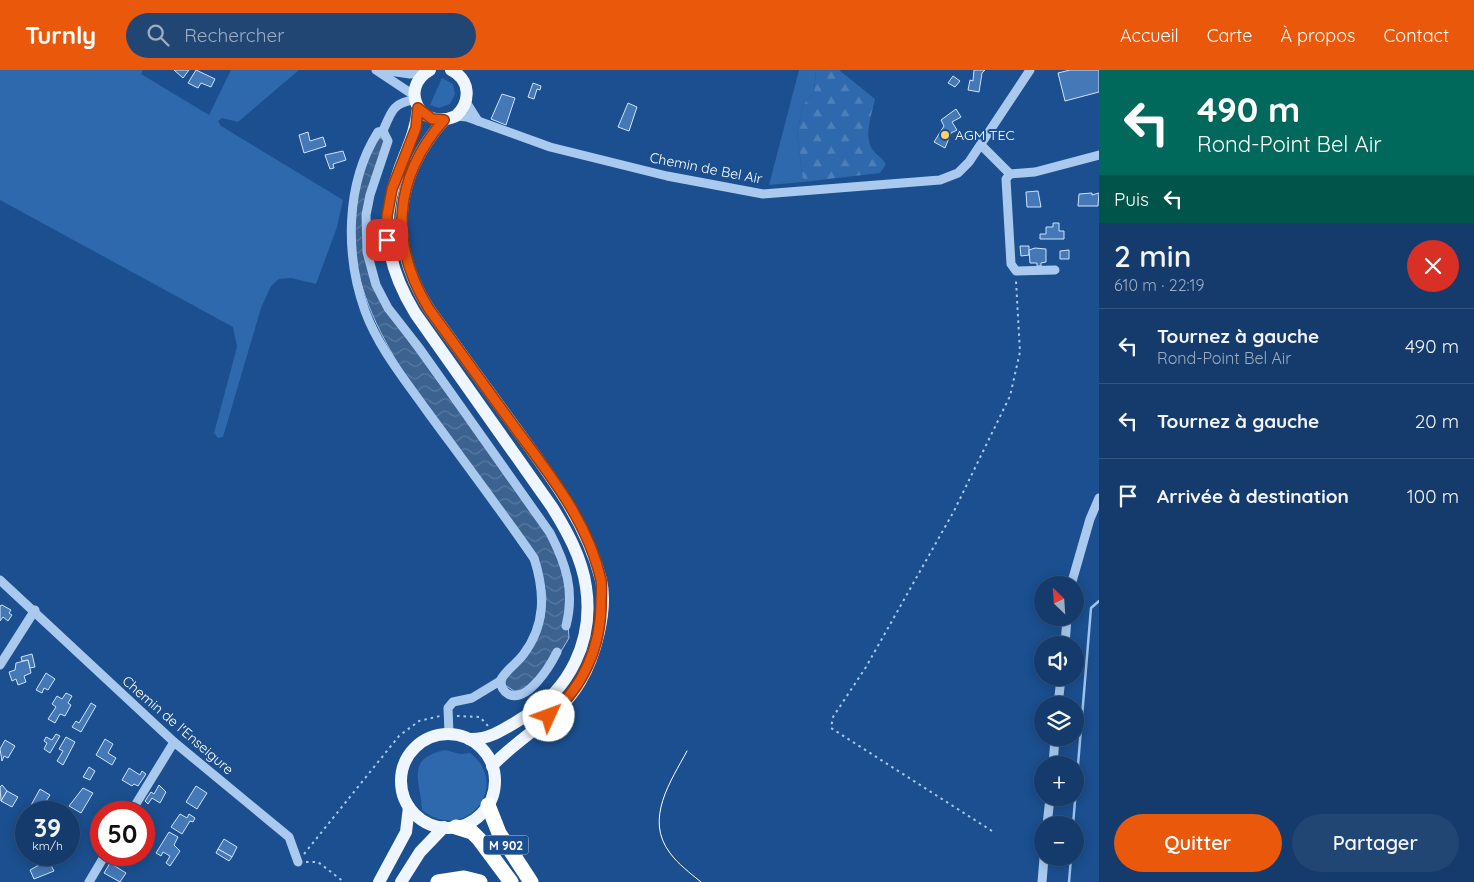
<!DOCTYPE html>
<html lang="fr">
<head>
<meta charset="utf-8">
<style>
  :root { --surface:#143b6b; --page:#214673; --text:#f1f3f6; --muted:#9dadc1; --line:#33557e; --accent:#ea580c }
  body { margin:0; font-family:Quicksand,sans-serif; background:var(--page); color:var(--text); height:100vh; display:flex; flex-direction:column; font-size:19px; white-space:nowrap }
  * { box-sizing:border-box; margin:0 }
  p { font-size:16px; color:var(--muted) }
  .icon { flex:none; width:28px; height:28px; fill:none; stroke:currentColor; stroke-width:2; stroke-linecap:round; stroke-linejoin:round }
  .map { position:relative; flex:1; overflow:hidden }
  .side { display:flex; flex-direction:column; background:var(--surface); width:375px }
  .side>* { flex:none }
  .guide { background:#00695c; color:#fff; overflow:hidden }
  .needle { width:32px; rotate:335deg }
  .fabs { position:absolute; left:1034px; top:506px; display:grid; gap:10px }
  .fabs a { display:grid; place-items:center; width:50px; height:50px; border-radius:50%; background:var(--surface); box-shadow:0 2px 12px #0003,0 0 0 1px var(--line); font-size:25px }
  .speed { position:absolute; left:15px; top:731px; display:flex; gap:10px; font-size:25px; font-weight:700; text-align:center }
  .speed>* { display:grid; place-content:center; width:65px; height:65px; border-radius:50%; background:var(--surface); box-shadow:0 2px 12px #0003,0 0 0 1px var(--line); line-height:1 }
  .speed small { font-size:12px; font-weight:400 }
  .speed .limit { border:8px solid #d22; background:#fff; color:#111 }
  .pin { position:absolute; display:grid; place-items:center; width:42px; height:42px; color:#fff; margin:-21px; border-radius:10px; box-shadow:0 2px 8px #0006 }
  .me { position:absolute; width:55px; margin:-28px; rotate:47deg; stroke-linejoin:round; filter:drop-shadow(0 0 4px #0008) }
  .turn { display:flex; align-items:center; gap:18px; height:105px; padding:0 15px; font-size:22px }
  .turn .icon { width:65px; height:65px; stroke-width:2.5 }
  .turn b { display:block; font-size:35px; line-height:42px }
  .then { display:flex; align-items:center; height:48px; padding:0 15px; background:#0003; gap:10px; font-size:19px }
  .round { display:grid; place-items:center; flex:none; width:52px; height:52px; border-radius:26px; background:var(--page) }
  .summary { display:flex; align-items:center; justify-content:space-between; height:85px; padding:0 15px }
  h1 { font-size:30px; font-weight:600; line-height:38px }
  .action { display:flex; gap:10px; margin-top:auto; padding:10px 15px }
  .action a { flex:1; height:58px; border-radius:30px; background:var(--accent); color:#fff; font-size:20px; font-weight:600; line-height:58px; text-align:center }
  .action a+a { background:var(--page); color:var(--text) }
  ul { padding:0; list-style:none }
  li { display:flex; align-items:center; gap:15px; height:75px; padding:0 15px; border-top:1px solid var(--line) }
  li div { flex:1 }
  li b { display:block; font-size:19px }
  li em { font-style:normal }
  header { display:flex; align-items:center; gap:30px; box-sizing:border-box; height:70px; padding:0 25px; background:var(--accent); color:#fff }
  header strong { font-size:24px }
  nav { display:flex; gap:28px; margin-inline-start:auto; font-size:18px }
  .search { width:350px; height:45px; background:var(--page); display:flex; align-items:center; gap:12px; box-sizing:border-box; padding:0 18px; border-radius:28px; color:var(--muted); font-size:19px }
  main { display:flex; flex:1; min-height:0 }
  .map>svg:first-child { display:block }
</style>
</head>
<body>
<header>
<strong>Turnly</strong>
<div class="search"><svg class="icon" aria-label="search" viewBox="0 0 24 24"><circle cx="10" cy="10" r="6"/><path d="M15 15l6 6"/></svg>Rechercher</div>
<nav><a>Accueil</a><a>Carte</a><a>À propos</a><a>Contact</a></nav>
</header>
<main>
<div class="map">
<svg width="1099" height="812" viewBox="0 0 1099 812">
  <defs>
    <pattern id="forest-firs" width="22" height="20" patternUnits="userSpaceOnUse" patternTransform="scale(1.25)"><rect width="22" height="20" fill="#2e69ad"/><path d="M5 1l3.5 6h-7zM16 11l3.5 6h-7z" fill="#4d80b9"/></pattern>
    <pattern id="water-waves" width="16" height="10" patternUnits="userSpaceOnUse" patternTransform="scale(1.25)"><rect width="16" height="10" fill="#3c6290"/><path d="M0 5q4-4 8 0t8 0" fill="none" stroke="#597aa1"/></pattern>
  </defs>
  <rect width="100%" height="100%" fill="#1b4f8f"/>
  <g fill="#2e69ad">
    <polygon points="0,0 143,0 141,4 209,45 231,0 299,0 238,52 222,48 218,51 221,56 343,130 337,157 316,214 291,208 279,209 271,216 261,238 223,367 218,368 214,363 237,277 233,257 0,130"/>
    <polygon points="799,0 816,0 814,22 803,35 797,62 803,112 769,115"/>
    <polygon points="442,8 453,14 455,24 450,34 439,38 430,35"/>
    <path d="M445,680l15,4 10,-1c42,32 -4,92 -48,57 -1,-29 -18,-51 23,-60z"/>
  </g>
  <path fill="url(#forest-firs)" d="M816,0h23l36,29c-3,15 -12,38 -2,51 4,6 9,7 13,14l-6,9 -77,9 -6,-50 6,-27 11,-13z"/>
  <path fill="url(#water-waves)" stroke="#9cc4f0" d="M378,67l7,2 -11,34 -9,82 35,74 149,206 15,31 5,72 -9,15 -37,38h-9l-9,-6 1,-8 38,-59 2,-20 -3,-19c-32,-47 -64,-94 -96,-141 -65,-96 -130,-182 -69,-301z"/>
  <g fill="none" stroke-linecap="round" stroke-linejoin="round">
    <g stroke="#9cc4f0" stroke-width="2.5">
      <polyline points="1073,755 1091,538 1099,531"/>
      <polyline points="1069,812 1071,788"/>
    </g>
  </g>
  <g fill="#4478b7" stroke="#cfe3fa">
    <polygon points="174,0 189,0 183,8"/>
    <polygon points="196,0 215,9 211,17 201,13 198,18 188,13"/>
    <polygon points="974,0 985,0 982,3 979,22 968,20 970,10 973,11"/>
    <polygon points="1070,0 1099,0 1099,22 1065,31 1058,3"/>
    <polygon points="953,6 960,11 955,17 948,13"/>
    <polygon points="533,13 541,16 540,20 537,19 534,29 528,27"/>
    <polygon points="502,24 515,28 506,55 491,49"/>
    <polygon points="628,33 637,37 629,61 618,57"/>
    <polygon points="956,39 961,47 952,52 957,60 951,63 945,78 934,72 944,56 941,50"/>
    <polygon points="308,62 310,71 323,67 326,76 304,83 299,65"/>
    <polygon points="343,81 346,90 333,94 334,98 330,99 325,85"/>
    <polygon points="1038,121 1041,137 1027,137 1026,122"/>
    <polygon points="1092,123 1092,125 1099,123 1098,136 1078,136 1079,124"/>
    <polygon points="1053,153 1059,153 1059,161 1064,161 1064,169 1040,169 1040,164 1046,164 1046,157 1053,157"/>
    <polygon points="1020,176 1029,176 1029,185 1021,186"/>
    <polygon points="1035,178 1046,179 1046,192 1041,193 1041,196 1037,196 1037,193 1030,193 1029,180"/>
    <polygon points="1069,180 1069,189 1060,189 1060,181"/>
    <polygon points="2,535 11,540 9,543 12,545 8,551 3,547 0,551 0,536"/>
    <polygon points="32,584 35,597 30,598 28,590 22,591 21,587"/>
    <polygon points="28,590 31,603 24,606 26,612 18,615 16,609 12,611 9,602 15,600 16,593"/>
    <polygon points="46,603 55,609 48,620 44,618 42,623 36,620"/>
    <polygon points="66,623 72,626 68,633 71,635 65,646 60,644 55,653 48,649 56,637 52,634 57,626 62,629"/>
    <polygon points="91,633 96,636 81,662 72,657 76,651 79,653"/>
    <polygon points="56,664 60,666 50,683 44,679 47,673 44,671 46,667 52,670"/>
    <polygon points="66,667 75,672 63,695 57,691 63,681 59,679"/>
    <polygon points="105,669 113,674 108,683 116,688 112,695 96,685"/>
    <polygon points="5,670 15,676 8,688 4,686 2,691 0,679"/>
    <polygon points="89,697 95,701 90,710 83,707"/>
    <polygon points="129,698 140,705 142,701 146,704 138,716 134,714 132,716 122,710"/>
    <polygon points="2,715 7,721 1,731 0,717"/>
    <polygon points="159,715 166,722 160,733 152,728 148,734 145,731 151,722 154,724"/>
    <polygon points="196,716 207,723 197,739 186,732"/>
    <polygon points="83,718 93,723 81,743 69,736"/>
    <polygon points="40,719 50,725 39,742 30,737"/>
    <polygon points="7,721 18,727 12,737 1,731"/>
    <polygon points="180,744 187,748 189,744 195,748 193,752 190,751 182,764 171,757"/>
    <polygon points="169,762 178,767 174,775 180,781 170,796 166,793 170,786 163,782 161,786 156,783"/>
    <polygon points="224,769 237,777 232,787 218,779"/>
    <polygon points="218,779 232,787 229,791 216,783"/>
    <polygon points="46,786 54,801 34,809 30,800 39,795 37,791"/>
    <polygon points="110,793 126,803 120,812 104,803"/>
  </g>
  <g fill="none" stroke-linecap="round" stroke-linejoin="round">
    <g stroke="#a9c9ee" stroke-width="2" stroke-dasharray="2.5 4" stroke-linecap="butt">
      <polyline points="457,646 480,647 488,656"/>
      <polyline points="992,761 831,658 833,647 866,597 954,441 1010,326 1020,282 1016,211"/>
      <polyline points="304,784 399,666 419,651 440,646"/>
      <polyline points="306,792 318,792 344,812"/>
    </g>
    <g stroke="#a9c9ee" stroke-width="9">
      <polyline points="376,0 415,26"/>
      <polyline points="382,0 410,4 425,3"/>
      <polyline points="466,32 478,51"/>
      <polyline points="456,46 467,47 550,77 667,106 763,124 940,110 958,103 969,92 1030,0"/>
      <path d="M383,61c8,-19 10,-29 32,-31"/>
      <polyline points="981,75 1010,104 1035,102 1099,85"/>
      <polyline points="1010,104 1006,109 1011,194 1016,201 1055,200"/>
      <polyline points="0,510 174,672 289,767 298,792"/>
      <polyline points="1071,515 1090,449 1099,428"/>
      <polyline points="1065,575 1067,548"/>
      <path d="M557,582c-7,14 -30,52 -49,42 -5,-3 -7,-7 -8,-13 5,-10 16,-17 23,-26 23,-30 22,-63 11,-97 -35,-50 -71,-98 -107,-147 -22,-31 -49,-64 -62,-100 -20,-56 -20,-127 13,-179l5,-1 5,10 -18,54 -4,20 1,37 9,33 12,23 32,41 130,184c16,31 25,58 16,93"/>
      <polyline points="0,595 35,540"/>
      <polyline points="1058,635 1061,608"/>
      <polyline points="449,664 448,638 453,632 472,628 500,611"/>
      <polyline points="1053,695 1055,668"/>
      <polyline points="131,742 174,672"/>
      <polyline points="1047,755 1050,728"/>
      <polyline points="89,812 105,785"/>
      <polyline points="1042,812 1044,788"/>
    </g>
    <g stroke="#f0f6ff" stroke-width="12">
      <path d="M430,0c-32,18 -10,62 26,46 15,-14 15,-36 -5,-46"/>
      <path d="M418,38c-2,23 -11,40 -19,62 -20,53 -13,95 16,143l137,194c15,24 30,51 34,80 8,53 -16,103 -62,130 -18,11 -34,23 -55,22"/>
      <path d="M444,50c-51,58 -56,124 -15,189 28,39 57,78 85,117 35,48 72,95 87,154 7,30 -6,77 -21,102 -20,35 -61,55 -88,84"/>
      <circle cx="448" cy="711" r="47"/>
      <polyline points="379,812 406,762 409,737"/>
      <polyline points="401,812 420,782 444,757"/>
    </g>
    <g stroke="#fff" stroke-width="15">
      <polyline points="488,735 499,763 531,812"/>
      <polyline points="456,757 472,762 479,769 511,812"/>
      <polyline points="438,812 464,808 480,812"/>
    </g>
    <path stroke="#fff" stroke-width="1" d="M687,681c-16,30 -43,68 -17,102 8,11 20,20 31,29"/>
  </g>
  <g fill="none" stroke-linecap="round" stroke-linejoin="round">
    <defs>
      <path id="route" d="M387,170v-24l5,-27 24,-61 2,-20 14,11 12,1c-51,58 -55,124 -15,189 29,40 58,80 87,120 35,47 72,93 85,151 1,7 0,16 0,23 0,44 -18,85 -52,113"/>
    </defs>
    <use href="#route" stroke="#983908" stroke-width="12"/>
    <use href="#route" stroke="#ea580c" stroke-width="9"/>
  </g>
  <circle fill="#ffd166" stroke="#1b4f8f" stroke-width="2" cx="945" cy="65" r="5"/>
  <g text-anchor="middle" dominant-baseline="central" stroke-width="4" stroke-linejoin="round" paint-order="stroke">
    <rect fill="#1b4f8f" stroke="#bbcadd" stroke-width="1" x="483.5" y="765.5" width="45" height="19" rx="4"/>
    <g font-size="12" font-weight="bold" fill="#fff">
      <text x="506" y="775">M 902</text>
    </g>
    <g font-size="14" fill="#fff" stroke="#1b4f8f" text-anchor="start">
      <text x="955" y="65">AGM TEC</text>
    </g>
    <g font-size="14" fill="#fff" stroke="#1b4f8f">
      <text transform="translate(706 98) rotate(11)">Chemin de Bel Air</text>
      <text transform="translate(178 655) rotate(41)">Chemin de l'Enseigure</text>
    </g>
  </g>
</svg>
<div class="fabs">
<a><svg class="needle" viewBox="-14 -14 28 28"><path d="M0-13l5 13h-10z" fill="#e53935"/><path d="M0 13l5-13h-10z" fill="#9dadc1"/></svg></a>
<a><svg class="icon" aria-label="sound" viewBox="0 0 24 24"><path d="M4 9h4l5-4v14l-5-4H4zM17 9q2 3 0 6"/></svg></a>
<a><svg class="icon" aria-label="layers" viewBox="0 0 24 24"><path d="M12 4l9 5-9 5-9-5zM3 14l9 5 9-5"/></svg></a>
<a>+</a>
<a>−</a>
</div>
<div class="speed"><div>39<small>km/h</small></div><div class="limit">50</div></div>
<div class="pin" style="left:387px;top:170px;background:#d93025"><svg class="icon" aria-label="arrive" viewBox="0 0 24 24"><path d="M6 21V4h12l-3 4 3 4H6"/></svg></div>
<svg class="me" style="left:549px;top:646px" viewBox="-20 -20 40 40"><circle r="19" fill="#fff"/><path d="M0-13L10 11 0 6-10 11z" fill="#ea580c"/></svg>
</div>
<section class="side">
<div class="guide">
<div class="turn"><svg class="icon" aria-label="left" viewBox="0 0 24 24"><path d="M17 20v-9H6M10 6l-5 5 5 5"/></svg><div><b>490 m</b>Rond-Point Bel Air</div></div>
<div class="then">Puis<svg class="icon" aria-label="left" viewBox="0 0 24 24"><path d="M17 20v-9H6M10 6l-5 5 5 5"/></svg></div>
</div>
<div class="summary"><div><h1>2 min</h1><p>610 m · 22:19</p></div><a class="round" style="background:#d93025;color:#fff"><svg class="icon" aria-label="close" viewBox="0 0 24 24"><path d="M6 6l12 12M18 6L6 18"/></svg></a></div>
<ul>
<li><svg class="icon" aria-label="left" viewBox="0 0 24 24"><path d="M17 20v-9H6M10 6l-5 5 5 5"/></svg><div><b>Tournez à gauche</b><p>Rond-Point Bel Air</p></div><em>490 m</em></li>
<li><svg class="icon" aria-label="left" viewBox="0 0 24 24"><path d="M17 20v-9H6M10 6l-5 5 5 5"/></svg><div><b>Tournez à gauche</b></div><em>20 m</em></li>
<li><svg class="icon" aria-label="arrive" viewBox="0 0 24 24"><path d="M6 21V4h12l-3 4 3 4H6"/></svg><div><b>Arrivée à destination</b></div><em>100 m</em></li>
</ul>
<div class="action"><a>Quitter</a><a>Partager</a></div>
</section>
</main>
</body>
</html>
